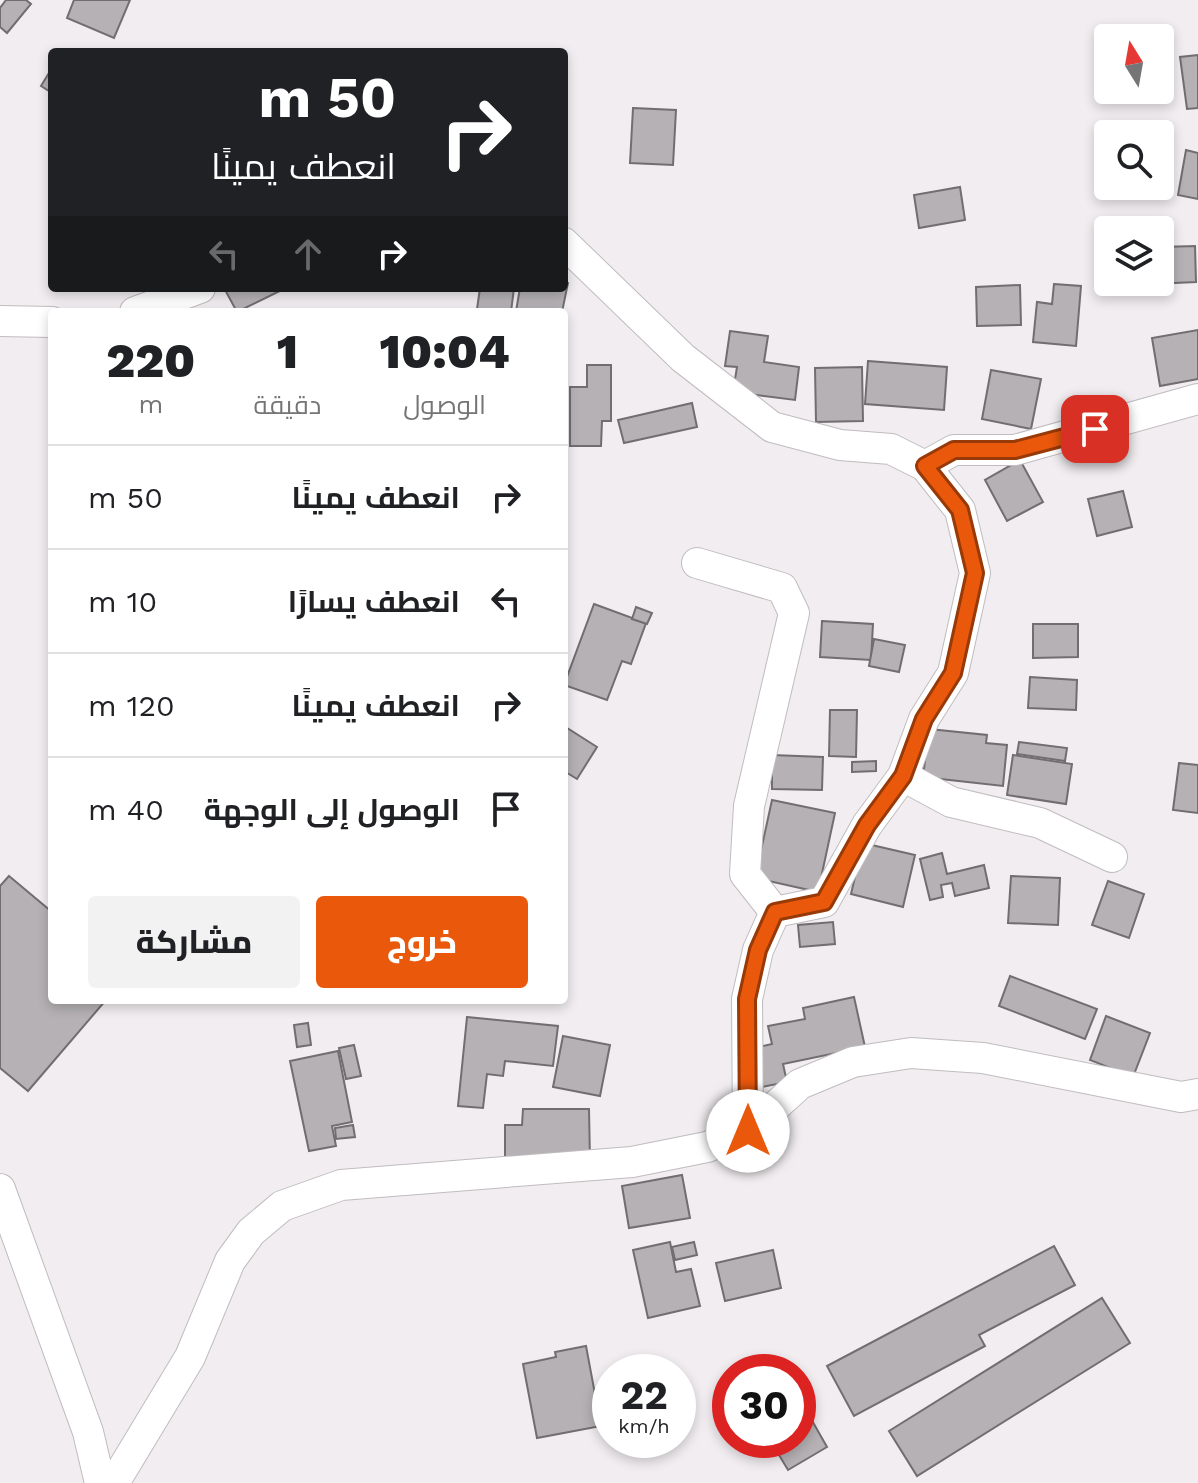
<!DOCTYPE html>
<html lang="ar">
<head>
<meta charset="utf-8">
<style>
  :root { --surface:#fff; --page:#f2f2f2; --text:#202124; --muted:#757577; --line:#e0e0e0; --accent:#ea580c }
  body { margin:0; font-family:"Work Sans",Cairo,sans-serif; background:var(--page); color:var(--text); direction:rtl; height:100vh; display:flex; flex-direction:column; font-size:30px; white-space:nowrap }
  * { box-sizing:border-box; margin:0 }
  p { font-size:26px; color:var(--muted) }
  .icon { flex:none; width:44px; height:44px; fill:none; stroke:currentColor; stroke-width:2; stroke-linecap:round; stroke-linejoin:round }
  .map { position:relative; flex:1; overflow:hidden; direction:ltr }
  .sheet { position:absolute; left:48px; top:308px; width:520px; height:696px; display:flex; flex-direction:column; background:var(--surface); border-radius:8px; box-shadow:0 4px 12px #0003; direction:rtl }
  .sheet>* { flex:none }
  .top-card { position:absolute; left:48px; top:48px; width:520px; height:244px; border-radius:8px; box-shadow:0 4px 12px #0003; direction:rtl; background:#202124; color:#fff; overflow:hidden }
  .needle { width:52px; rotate:349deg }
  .buttons { position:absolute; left:1094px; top:24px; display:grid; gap:16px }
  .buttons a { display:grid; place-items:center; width:80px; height:80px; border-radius:8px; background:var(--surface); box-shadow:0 4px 12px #0003; font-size:40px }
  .speed { position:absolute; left:592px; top:1354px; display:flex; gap:16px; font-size:40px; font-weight:700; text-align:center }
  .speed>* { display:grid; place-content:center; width:104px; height:104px; border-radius:50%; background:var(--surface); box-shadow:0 4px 12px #0003; line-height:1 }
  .speed small { font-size:20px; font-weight:400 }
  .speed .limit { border:12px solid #d22; background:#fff; color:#111 }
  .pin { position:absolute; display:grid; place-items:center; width:68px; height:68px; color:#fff; margin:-34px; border-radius:16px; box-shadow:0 4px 12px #0006 }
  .me { position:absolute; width:88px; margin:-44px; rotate:0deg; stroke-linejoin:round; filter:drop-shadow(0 0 6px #0008) }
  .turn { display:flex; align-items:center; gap:28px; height:168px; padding:0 40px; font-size:36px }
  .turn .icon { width:104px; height:104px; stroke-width:2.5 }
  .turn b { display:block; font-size:56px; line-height:68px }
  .lanes { display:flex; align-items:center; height:76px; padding:0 40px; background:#0003; justify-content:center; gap:40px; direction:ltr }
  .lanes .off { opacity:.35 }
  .eta { display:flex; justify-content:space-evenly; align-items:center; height:136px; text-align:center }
  .eta b { font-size:48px; font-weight:800; line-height:56px }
  .primary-button { display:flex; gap:16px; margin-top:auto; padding:16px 40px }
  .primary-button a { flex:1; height:92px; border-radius:8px; background:var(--accent); color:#fff; font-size:32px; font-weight:800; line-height:92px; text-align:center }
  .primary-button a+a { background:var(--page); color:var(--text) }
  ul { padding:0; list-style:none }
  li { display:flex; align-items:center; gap:24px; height:104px; padding:0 40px; border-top:2px solid var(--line) }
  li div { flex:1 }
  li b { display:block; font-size:30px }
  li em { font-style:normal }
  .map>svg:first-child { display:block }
</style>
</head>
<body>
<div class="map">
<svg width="1198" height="1483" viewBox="0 0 1198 1483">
  <rect width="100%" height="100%" fill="#f1edf0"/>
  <g fill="#b5b1b4" stroke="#716e71" stroke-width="2">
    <polygon points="6,0 26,0 31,4 7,33 0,27 0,8"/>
    <polygon points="74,0 130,0 114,38 67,18"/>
    <polygon points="1198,55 1198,108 1187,109 1180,57"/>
    <polygon points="52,68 52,93 41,86"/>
    <polygon points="633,108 676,110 673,165 630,163"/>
    <polygon points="1186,150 1198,153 1198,199 1178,195"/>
    <polygon points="960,187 965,220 919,228 914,195"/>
    <polygon points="1195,246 1196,282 1153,284 1153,282 1160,282 1160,247"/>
    <polygon points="564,282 568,283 562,312 516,311 520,288 564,288"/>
    <polygon points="1113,282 1137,282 1138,291 1115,294"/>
    <polygon points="1054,284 1081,286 1076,346 1033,342 1037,302 1052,304"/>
    <polygon points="1020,285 1021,325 977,326 976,287"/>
    <polygon points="224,288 283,288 284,289 237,312"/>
    <polygon points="480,288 514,288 511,312 477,309"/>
    <polygon points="1198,330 1198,379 1160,386 1152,338"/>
    <polygon points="730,331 768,336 764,362 799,367 795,400 733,392 737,367 725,366"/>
    <polygon points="868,361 947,367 944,410 865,404"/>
    <polygon points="587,365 611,365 611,421 602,421 601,446 570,446 570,387 587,387"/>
    <polygon points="862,367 863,421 816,422 815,368"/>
    <polygon points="991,370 1041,379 1031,429 982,419"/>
    <polygon points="692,403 697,427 624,443 618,420"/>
    <polygon points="1020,460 1043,502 1007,521 985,480"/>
    <polygon points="1123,491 1132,527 1097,536 1088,499"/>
    <polygon points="594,604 646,623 631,664 622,661 607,700 564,685"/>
    <polygon points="636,607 652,613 647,624 632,619"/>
    <polygon points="822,621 873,624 871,660 820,657"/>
    <polygon points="1033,624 1078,624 1078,657 1033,658"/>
    <polygon points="874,639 905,645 899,672 869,666"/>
    <polygon points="1030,677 1077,680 1076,710 1028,708"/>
    <polygon points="830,710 857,710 856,757 829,756"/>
    <polygon points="564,726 597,747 577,779 564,771"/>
    <polygon points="929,729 987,735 986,743 1007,745 1003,786 923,777"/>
    <polygon points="1019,742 1067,748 1065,761 1017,754"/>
    <polygon points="772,755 823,757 822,790 772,789"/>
    <polygon points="1013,755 1072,764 1066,804 1007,795"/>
    <polygon points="876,761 876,771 852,772 852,762"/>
    <polygon points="1179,763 1198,765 1198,813 1173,810"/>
    <polygon points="772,800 835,813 818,892 755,878"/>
    <polygon points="863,843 915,855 903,907 851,894"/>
    <polygon points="942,853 947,874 984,865 989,888 955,896 952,883 941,885 943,897 930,900 920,859"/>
    <polygon points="9,876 52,912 52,1000 106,1000 28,1091 0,1068 0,886"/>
    <polygon points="1011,876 1060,878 1058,925 1008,923"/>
    <polygon points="1108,881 1144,894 1129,938 1092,925"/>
    <polygon points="833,922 835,944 800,947 798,925"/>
    <polygon points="1010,976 1097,1009 1085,1039 999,1006"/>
    <polygon points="854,997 865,1047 783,1064 787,1082 762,1087 754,1048 772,1044 768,1026 805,1019 803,1008"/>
    <polygon points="1106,1016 1150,1033 1133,1077 1090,1060"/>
    <polygon points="467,1017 558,1026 553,1066 505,1061 503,1076 487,1074 483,1108 458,1106"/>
    <polygon points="308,1023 311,1045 297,1047 294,1025"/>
    <polygon points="563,1036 610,1045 600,1096 553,1087"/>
    <polygon points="354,1045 361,1076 346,1079 339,1048"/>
    <polygon points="338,1051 352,1122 332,1126 336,1146 309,1151 290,1061"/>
    <polygon points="523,1109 589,1109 590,1161 505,1160 505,1125 522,1125"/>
    <polygon points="353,1125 355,1137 336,1139 335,1128"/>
    <polygon points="682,1175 690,1218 629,1228 622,1186"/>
    <polygon points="670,1242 676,1272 691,1269 700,1306 648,1318 633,1250"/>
    <polygon points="694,1242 697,1255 675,1260 672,1247"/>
    <polygon points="1054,1246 1075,1285 979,1335 985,1346 854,1416 827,1366"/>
    <polygon points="773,1250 781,1288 725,1301 716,1263"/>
    <polygon points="1102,1298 1130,1343 917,1476 889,1431"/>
    <polygon points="586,1346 601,1426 537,1438 523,1364 556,1357 555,1352"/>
    <polygon points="810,1417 827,1447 788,1470 770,1440 798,1440 798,1424"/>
  </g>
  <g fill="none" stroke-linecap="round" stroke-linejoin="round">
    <defs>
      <g id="street">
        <polyline points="564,243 683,358 772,427 840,445 891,449 925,466 960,510 975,573 953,673 924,719 903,776 867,825 824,902 775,912 758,950 747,999 748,1131"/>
        <polyline points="135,312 200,288"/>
        <polyline points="0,321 52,322"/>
        <polyline points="925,466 954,450 1015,450 1198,399"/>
        <polyline points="697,563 782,588 794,613 749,806 745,874 775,912"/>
        <polyline points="903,776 951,802 1040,823 1112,857"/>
        <polyline points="0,1189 88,1432 100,1483"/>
        <polyline points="114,1483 190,1357 230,1261 251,1232 282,1206 341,1185 632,1162 707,1147 748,1131 800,1084 853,1062 911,1053 983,1058 1181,1097 1198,1094"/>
      </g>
    </defs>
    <use href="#street" stroke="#c0bcbf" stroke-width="32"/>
    <use href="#street" stroke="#fff" stroke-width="30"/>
  </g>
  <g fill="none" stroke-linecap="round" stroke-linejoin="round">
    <defs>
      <polyline id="route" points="748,1131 747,999 758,950 775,912 824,902 867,825 903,776 924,719 953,673 975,573 960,510 925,466 954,450 1015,450 1095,429"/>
    </defs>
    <use href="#route" stroke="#983908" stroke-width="20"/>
    <use href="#route" stroke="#ea580c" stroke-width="14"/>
  </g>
</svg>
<div class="buttons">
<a><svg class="needle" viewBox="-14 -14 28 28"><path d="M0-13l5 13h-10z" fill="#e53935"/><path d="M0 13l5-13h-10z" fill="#757577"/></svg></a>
<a><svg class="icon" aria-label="search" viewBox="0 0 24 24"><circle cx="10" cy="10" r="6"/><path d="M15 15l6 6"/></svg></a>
<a><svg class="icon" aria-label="layers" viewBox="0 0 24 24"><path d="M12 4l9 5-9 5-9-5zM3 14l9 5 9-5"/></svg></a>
</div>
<div class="speed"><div>22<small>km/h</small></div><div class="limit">30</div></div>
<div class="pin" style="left:1095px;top:429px;background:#d93025"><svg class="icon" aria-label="arrive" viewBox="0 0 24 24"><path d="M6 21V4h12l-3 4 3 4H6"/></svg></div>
<svg class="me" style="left:748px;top:1131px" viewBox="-20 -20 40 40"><circle r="19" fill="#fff"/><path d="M0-13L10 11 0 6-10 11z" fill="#ea580c"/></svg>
<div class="top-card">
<div class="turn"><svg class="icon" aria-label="right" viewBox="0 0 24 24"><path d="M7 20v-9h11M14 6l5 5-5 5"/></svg><div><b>50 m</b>انعطف يمينًا</div></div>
<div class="lanes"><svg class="icon off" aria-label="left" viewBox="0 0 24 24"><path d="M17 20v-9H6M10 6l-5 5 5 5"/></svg><svg class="icon off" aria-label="ahead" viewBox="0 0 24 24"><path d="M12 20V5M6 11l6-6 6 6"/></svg><svg class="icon" aria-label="right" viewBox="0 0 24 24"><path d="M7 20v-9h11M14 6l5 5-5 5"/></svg></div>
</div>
<section class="sheet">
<div class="eta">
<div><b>10:04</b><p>الوصول</p></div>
<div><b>1</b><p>دقيقة</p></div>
<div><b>220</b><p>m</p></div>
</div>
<ul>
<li><svg class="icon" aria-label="right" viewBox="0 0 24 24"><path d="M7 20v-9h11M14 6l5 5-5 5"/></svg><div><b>انعطف يمينًا</b></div><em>50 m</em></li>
<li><svg class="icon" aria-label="left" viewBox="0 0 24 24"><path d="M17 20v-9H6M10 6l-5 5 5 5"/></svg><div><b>انعطف يسارًا</b></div><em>10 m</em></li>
<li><svg class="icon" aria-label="right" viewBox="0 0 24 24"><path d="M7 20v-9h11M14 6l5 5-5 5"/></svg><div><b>انعطف يمينًا</b></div><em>120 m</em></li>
<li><svg class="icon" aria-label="arrive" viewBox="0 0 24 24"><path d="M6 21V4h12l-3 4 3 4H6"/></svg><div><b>الوصول إلى الوجهة</b></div><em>40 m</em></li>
</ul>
<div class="primary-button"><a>خروج</a><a>مشاركة</a></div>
</section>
</div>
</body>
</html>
